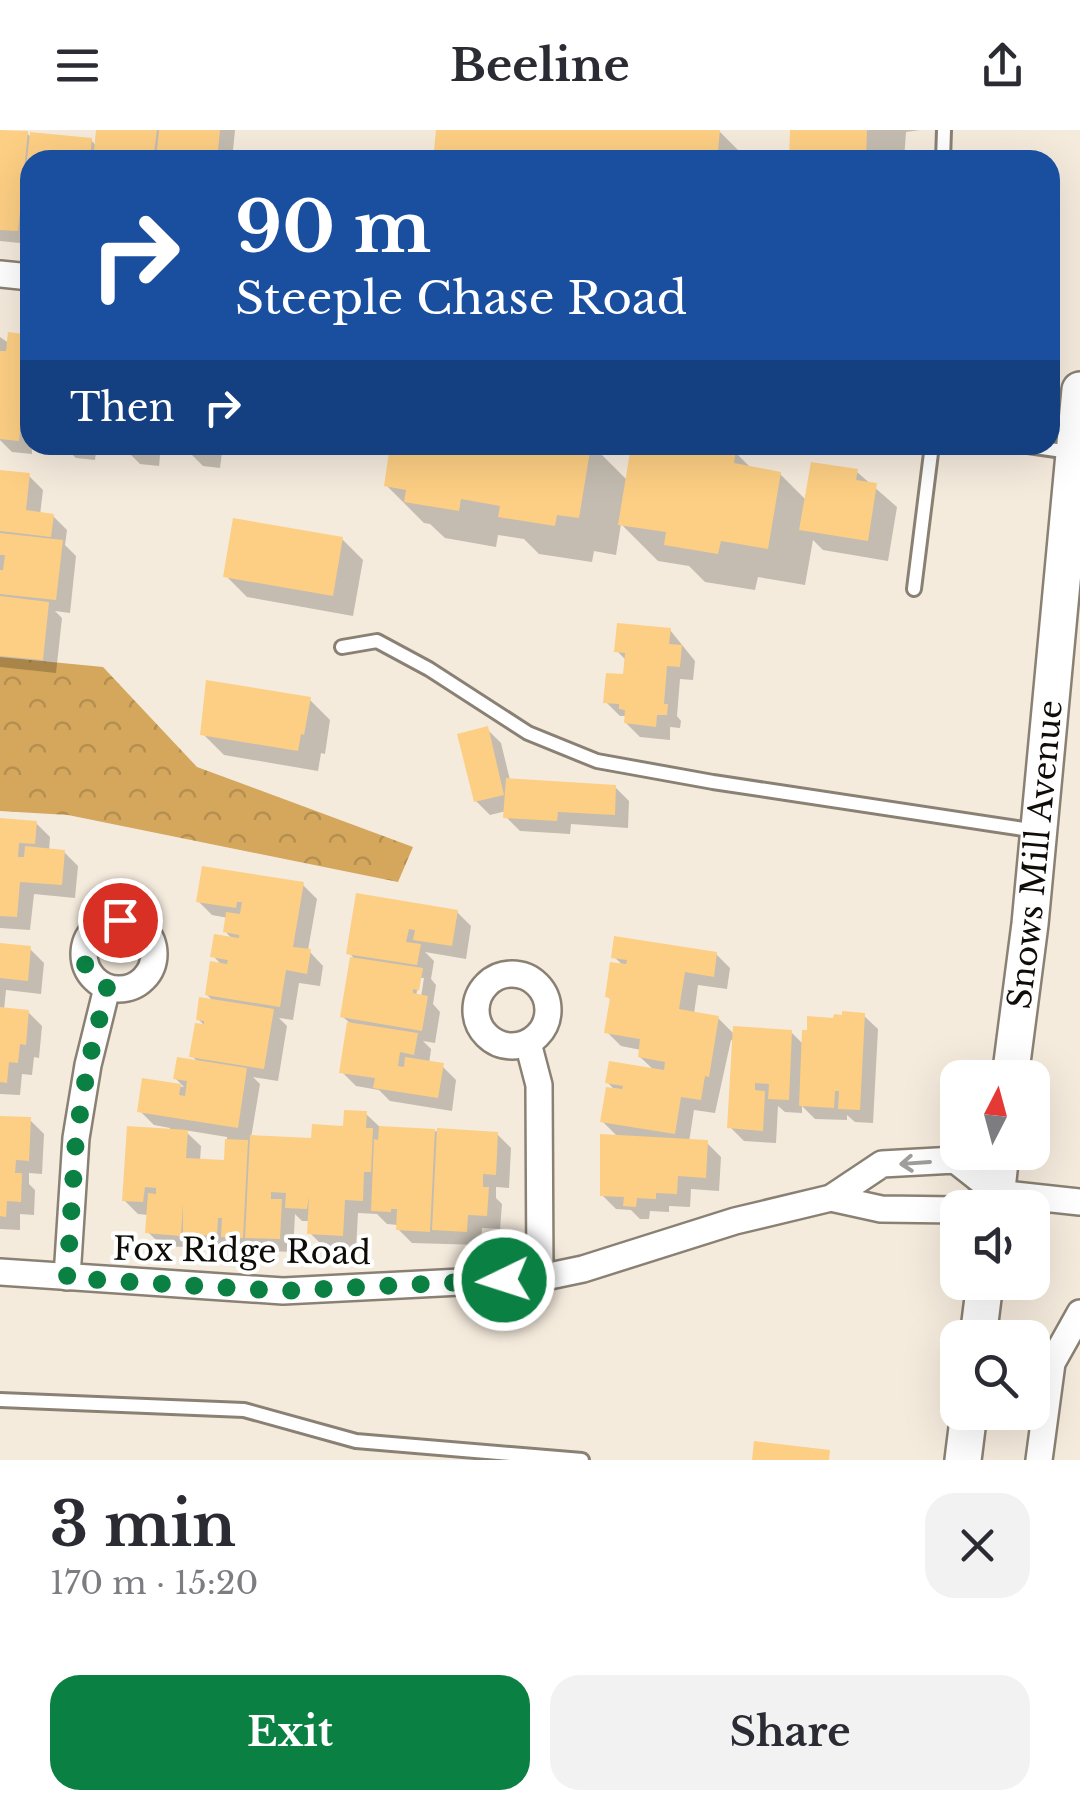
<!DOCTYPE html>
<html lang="en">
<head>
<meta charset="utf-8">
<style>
  :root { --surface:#fff; --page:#f2f2f3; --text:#2b2b33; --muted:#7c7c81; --accent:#0b8043 }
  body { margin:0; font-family:"Libre Baskerville",serif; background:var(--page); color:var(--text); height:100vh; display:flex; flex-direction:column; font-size:38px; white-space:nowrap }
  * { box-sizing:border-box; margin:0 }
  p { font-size:32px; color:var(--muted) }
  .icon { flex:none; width:55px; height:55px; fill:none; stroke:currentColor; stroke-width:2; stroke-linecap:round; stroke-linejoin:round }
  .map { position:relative; height:1330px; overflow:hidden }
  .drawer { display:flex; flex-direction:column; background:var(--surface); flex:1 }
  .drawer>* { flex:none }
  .top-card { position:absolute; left:20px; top:20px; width:1040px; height:305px; border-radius:30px; box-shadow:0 10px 40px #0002; background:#1a4fa0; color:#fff; overflow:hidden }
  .needle { width:65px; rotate:6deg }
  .controls { position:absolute; left:940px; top:930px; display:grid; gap:20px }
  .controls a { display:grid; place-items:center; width:110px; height:110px; border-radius:20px; background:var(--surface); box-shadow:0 10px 40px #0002; font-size:50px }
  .pin { position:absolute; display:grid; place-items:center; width:85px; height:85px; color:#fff; margin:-42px; border:5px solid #fff; border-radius:50%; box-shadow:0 2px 10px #0007 }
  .me { position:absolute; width:110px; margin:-55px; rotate:266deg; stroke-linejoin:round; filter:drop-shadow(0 0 8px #0008) }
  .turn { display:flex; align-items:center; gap:35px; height:210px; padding:0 50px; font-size:45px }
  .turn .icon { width:130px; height:130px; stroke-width:2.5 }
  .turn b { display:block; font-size:70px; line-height:85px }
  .then { display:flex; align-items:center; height:95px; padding:0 50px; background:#0003; gap:20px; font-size:38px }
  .round { display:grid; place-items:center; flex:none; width:105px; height:105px; border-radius:30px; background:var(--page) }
  .head { display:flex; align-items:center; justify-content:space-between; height:170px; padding:0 50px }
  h1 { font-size:60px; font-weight:800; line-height:75px }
  .action { display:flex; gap:20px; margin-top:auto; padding:20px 50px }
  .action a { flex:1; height:115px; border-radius:30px; background:var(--accent); color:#fff; font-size:40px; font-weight:800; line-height:115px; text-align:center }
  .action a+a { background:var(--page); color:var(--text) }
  header { display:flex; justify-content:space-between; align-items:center; height:130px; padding:0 50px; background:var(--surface); font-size:45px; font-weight:800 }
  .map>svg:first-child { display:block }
</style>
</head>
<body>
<header><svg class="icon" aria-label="menu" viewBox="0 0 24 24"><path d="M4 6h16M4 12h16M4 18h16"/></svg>Beeline<svg class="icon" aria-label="share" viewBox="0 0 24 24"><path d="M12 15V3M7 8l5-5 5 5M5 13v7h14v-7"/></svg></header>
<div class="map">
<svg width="1080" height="1330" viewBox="0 0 1080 1330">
  <defs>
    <pattern id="forest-crowns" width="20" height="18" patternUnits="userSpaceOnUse" patternTransform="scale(2.5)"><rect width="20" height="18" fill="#d4a75d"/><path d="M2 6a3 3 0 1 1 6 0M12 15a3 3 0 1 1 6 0" fill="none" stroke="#b58f4f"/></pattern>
  </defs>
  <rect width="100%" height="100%" fill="#f5ebdd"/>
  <polygon fill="url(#forest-crowns)" points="0,527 103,537 197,637 413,717 398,752 68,685 0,681"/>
  <g fill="#0003" fill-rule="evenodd">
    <polygon points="99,0 235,0 232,30 30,30 30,114 0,111 0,1 27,3 32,9 91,10 97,17"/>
    <polygon points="438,0 711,0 719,1 748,30 720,30 715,21 715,30 435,30"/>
    <polygon points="792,0 920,0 906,2 904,30 791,30"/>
    <polygon points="10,205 30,209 32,324 12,322 0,310 0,207 10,214"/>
    <polygon points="62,315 97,315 95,330 76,328"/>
    <polygon points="127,315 161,315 159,336 140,334 126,320"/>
    <polygon points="190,315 223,315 220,338 203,336 189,322"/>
    <polygon points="369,315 592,315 628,351 680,327 682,315 691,315 735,322 752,339 780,344 807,371 857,342 897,377 888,431 823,420 813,410 805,455 758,447 755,460 705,452 689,436 658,431 621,394 616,425 594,421 592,432 539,424 524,409 498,405 496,417 445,408 430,394 424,393 386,355 393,318"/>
    <polygon points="0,343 29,346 43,360 40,385 53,386 67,400 65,415 76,426 70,483 55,481 62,488 56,543 0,537"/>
    <polygon points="342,409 363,430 353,486 247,467 226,446"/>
    <polygon points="670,500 695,531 693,550 680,549 677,586 681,591 680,598 670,597 670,610 640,607 626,593 627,586 620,586 606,572 626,547 627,531 617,521"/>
    <polygon points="309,569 330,590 325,624 321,623 318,641 224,625 203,604"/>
    <polygon points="487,599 501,613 510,650 615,657 629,671 628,698 571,694 570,704 520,701 506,687 506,681 490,685 476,671"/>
    <polygon points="0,690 36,693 50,707 49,721 64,722 78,736 75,768 34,764 30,800 0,798"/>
    <path d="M303,755l14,14 -9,51 15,16 -3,20 -21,-3 -6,37 -14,-2 8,8 -9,55 -25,-4 7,7 -9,54 63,3 32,-13 20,-14 16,15 115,5 14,14 -2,40 -13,-1v11l6,6 -2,25 -18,-1 -1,17 -69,-2 -14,-14v-4l-11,-1 -10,-10 -19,-1 -2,36 -32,-2 -14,-14v-12h-8l-7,-7 -2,38 -56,-2 -6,-7 -1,6 -68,-3 -14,-14 1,-17 -11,-1 -14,-14 46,-69v-3l-16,-3 -14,-14 4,-30 40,6 -8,-8 23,-16 -7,-7 14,-29 -8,-8 17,-16 -8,-8 15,-30 -9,-9 20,-16 -8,-9 3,-13 -16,-3 -14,-14zM184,1000l43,7 -1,26 -26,-2 1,-15z"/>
    <path d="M358,766l99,16 14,14 -5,33 -41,-7 9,9 -3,18 5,6 -3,19 7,8 -5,31 -12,-2 8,8 -2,15 13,2 14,14 -4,31 -62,-10 -11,-11 -23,-4 -14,-14 8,-49 -7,-6 10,-60 -4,-4zM419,848h5l-4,25h-5z"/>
    <polygon points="0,816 30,819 44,833 41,864 6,860 4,880 28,882 42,896 39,928 34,927 32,945 22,944 20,965 0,964"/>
    <polygon points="716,824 730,838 727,859 698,855 694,884 718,888 735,905 791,902 804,915 836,890 863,885 878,899 873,993 855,992 847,985 847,990 815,989 802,976 802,983 785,982 778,976 776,1013 744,1011 730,997 734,911 731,910 715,983 694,980 689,1012 707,1013 721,1027 719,1061 691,1059 690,1077 669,1076 669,1082 650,1081 649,1089 640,1089 631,1080 616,1079 602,1065 619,1008 602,991 616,961 608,953 655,941 640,927 641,920 621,916 607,902 612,871 607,866 624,836 614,827"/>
    <polygon points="0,988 30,990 44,1004 42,1044 29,1043 29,1054 35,1060 34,1085 20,1084 20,1100 0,1099"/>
  </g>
  <g fill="#fdcf84">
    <polygon points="0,0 28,1 18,101 0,100"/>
    <polygon points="96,0 157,0 153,30 93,30"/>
    <polygon points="159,0 220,0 217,30 156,30"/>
    <polygon points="436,0 720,0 717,30 433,30"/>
    <polygon points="790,0 867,0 866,30 789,30"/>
    <polygon points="30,2 92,8 90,30 27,30"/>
    <polygon points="27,32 30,32 30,105 20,104"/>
    <polygon points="8,202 30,205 19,311 0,309 0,221 6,221"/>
    <polygon points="390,315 591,315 579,388 557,385 555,396 498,387 500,376 461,369 459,381 404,372 406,360 384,356"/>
    <polygon points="679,315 736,320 734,333 781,342 768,419 721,411 718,424 664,415 666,402 618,395 631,316 678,324"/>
    <polygon points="811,332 858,339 856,350 877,353 868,411 799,400"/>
    <polygon points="0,340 30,343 26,380 54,384 51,407 0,401"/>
    <polygon points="233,388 343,407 333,466 223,447"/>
    <polygon points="0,403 63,410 56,470 0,464 0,440 3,440 5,425 0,425"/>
    <polygon points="0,466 49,472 43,530 0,526"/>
    <polygon points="617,493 671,498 669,514 682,515 680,537 667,536 664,574 668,574 667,585 657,585 656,597 624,593 625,580 619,579 619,574 603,573 606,543 623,544 625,523 614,522"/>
    <polygon points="206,550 311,567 304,605 301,604 298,621 200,605"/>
    <polygon points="488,596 504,665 474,672 457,604"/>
    <polygon points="506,648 616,655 615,685 558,682 557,691 503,688"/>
    <polygon points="0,688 37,691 35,714 19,713 18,727 24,727 25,716 65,720 62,755 20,752 17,787 0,786"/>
    <polygon points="202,736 304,752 293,817 311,819 307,844 286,840 280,877 205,865 210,831 227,834 228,830 210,827 214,804 239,808 239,805 223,802 226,782 240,784 242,772 237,772 236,778 196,772"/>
    <polygon points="356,763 458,780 452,816 413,810 415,800 409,799 406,812 421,814 417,835 346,824"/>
    <polygon points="614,806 717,822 714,847 685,842 679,879 719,886 709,947 705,946 701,970 681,967 675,1004 600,992 606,957 622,959 623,956 605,953 609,931 664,940 665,932 638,927 640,909 604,903 610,868 605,867 610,832 626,834 627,830 611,828"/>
    <polygon points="0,813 31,816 28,851 0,848"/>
    <polygon points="350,827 423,838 419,861 413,859 413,863 428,866 422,901 340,887"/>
    <polygon points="199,867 274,879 264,939 189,927 195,893 204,894 204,891 196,890"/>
    <polygon points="0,877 29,880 26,915 20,914 18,933 9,932 7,953 0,952"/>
    <polygon points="842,881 865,883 860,980 838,979 839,961 835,961 834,978 799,976 802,900 807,900 807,886 833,888 834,884 842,885"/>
    <polygon points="347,892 418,903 414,925 400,922 398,936 404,937 405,927 444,933 438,968 373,958 375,948 339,943"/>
    <polygon points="733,896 792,900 789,970 768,969 769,954 755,953 755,960 765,961 763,1001 727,998"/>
    <polygon points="177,927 247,938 238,998 137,982 142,948 181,954 179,965 185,966 187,951 173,949"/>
    <polygon points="344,980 367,981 366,998 373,998 371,1042 364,1042 363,1071 345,1070 343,1106 307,1104 309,1066 307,1079 285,1078 286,1063 271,1062 271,1069 282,1069 280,1109 245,1108 250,1005 311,1008 312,994 343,996"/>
    <polygon points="0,986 31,987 29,1031 16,1030 15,1043 22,1043 21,1072 7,1071 6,1087 0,1086"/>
    <polygon points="127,996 188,1000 186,1028 224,1030 225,1009 248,1010 243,1108 221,1107 222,1088 218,1088 217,1106 183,1104 183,1073 181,1106 145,1103 148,1063 156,1064 156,1058 145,1057 143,1072 122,1071"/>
    <polygon points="379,996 435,999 430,1102 396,1100 397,1079 391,1079 391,1082 371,1081 374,1009 378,1010"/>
    <polygon points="437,998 498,1002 496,1045 483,1044 483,1057 489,1057 487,1086 468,1085 467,1102 432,1100"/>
    <polygon points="600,1004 708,1010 706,1048 678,1046 677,1064 656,1063 656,1069 637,1068 636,1077 623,1076 624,1067 600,1066"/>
    <polygon points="754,1311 830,1320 829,1330 752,1330"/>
  </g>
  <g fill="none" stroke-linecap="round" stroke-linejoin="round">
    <defs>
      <g id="lane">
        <polyline points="943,30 944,0"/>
        <polyline points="1021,315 1070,322"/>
        <polyline points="914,459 932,315"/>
        <polyline points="342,517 377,511 429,539 528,603 597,631 713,652 1037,701"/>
        <polyline points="0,1270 244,1280 356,1311 582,1330"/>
      </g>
      <g id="street">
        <polyline points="0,144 30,147"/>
        <circle cx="119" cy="824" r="35"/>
        <circle cx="512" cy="880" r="36"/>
        <polyline points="528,913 539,955 540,1148"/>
        <polyline points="831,1068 881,1079 958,1080"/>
        <polyline points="964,1078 997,1063 1080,1072"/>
        <polyline points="0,1142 283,1161 540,1148 583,1139 735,1091 831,1068 882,1034 955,1030 997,1063"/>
        <polyline points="67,1147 76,1008 88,935 107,858"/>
        <polyline points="1039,1330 1052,1233 1080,1183"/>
      </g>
      <g id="secondary">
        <path id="s1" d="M1010,948l20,-154 50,-534"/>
        <polyline points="995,1078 1001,1022"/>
        <polyline points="978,1208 985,1152"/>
        <polyline points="963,1330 969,1282"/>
      </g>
    </defs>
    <use href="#lane" stroke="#8a8174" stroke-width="18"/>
    <use href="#street" stroke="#8a8174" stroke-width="30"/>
    <use href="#secondary" stroke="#8a8174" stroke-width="40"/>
    <use href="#lane" stroke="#fff" stroke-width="12"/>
    <use href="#street" stroke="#fff" stroke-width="25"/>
    <use href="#secondary" stroke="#fff" stroke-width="35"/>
  </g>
  <defs><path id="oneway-shaft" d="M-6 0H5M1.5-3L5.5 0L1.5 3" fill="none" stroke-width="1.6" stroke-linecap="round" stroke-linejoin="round" transform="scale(2.5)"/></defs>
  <use stroke="#9f9e9c" href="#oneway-shaft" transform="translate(915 1033) rotate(176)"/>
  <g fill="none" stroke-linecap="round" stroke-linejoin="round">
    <path stroke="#0b8043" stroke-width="18" stroke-dasharray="0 32.4" d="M120,790c-26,2 -41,22 -34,48l21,20 -19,77 -12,73 -9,140 216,13 221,-11"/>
  </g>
  <g text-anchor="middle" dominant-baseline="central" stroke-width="8" stroke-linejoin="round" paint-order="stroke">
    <g font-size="32" fill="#100d08" stroke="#fff">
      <text stroke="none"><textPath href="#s1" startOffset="225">Snows Mill Avenue</textPath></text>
      <text transform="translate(242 1121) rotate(1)">Fox Ridge Road</text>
    </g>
  </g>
</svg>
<div class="controls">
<a><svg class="needle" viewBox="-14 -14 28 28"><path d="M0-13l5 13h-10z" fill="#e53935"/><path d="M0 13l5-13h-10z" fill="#7c7c81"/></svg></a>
<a><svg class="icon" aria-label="sound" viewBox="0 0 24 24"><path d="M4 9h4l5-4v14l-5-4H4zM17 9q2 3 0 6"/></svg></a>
<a><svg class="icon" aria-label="search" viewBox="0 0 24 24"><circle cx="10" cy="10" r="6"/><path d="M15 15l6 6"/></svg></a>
</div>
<div class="pin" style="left:120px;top:790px;background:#d93025"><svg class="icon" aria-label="arrive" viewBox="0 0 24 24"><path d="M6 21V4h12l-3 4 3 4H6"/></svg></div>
<svg class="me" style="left:504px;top:1150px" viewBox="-20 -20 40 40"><circle r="17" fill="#0b8043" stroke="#fff" stroke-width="3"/><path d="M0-11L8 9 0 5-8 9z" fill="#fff"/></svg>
<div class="top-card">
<div class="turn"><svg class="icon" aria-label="right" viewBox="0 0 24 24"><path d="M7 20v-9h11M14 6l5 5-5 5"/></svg><div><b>90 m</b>Steeple Chase Road</div></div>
<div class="then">Then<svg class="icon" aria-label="right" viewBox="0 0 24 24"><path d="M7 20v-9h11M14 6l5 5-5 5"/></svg></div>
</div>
</div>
<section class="drawer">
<div class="head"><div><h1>3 min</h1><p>170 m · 15:20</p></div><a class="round"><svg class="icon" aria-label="close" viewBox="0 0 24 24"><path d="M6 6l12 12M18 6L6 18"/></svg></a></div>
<div class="action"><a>Exit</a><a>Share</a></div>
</section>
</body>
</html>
